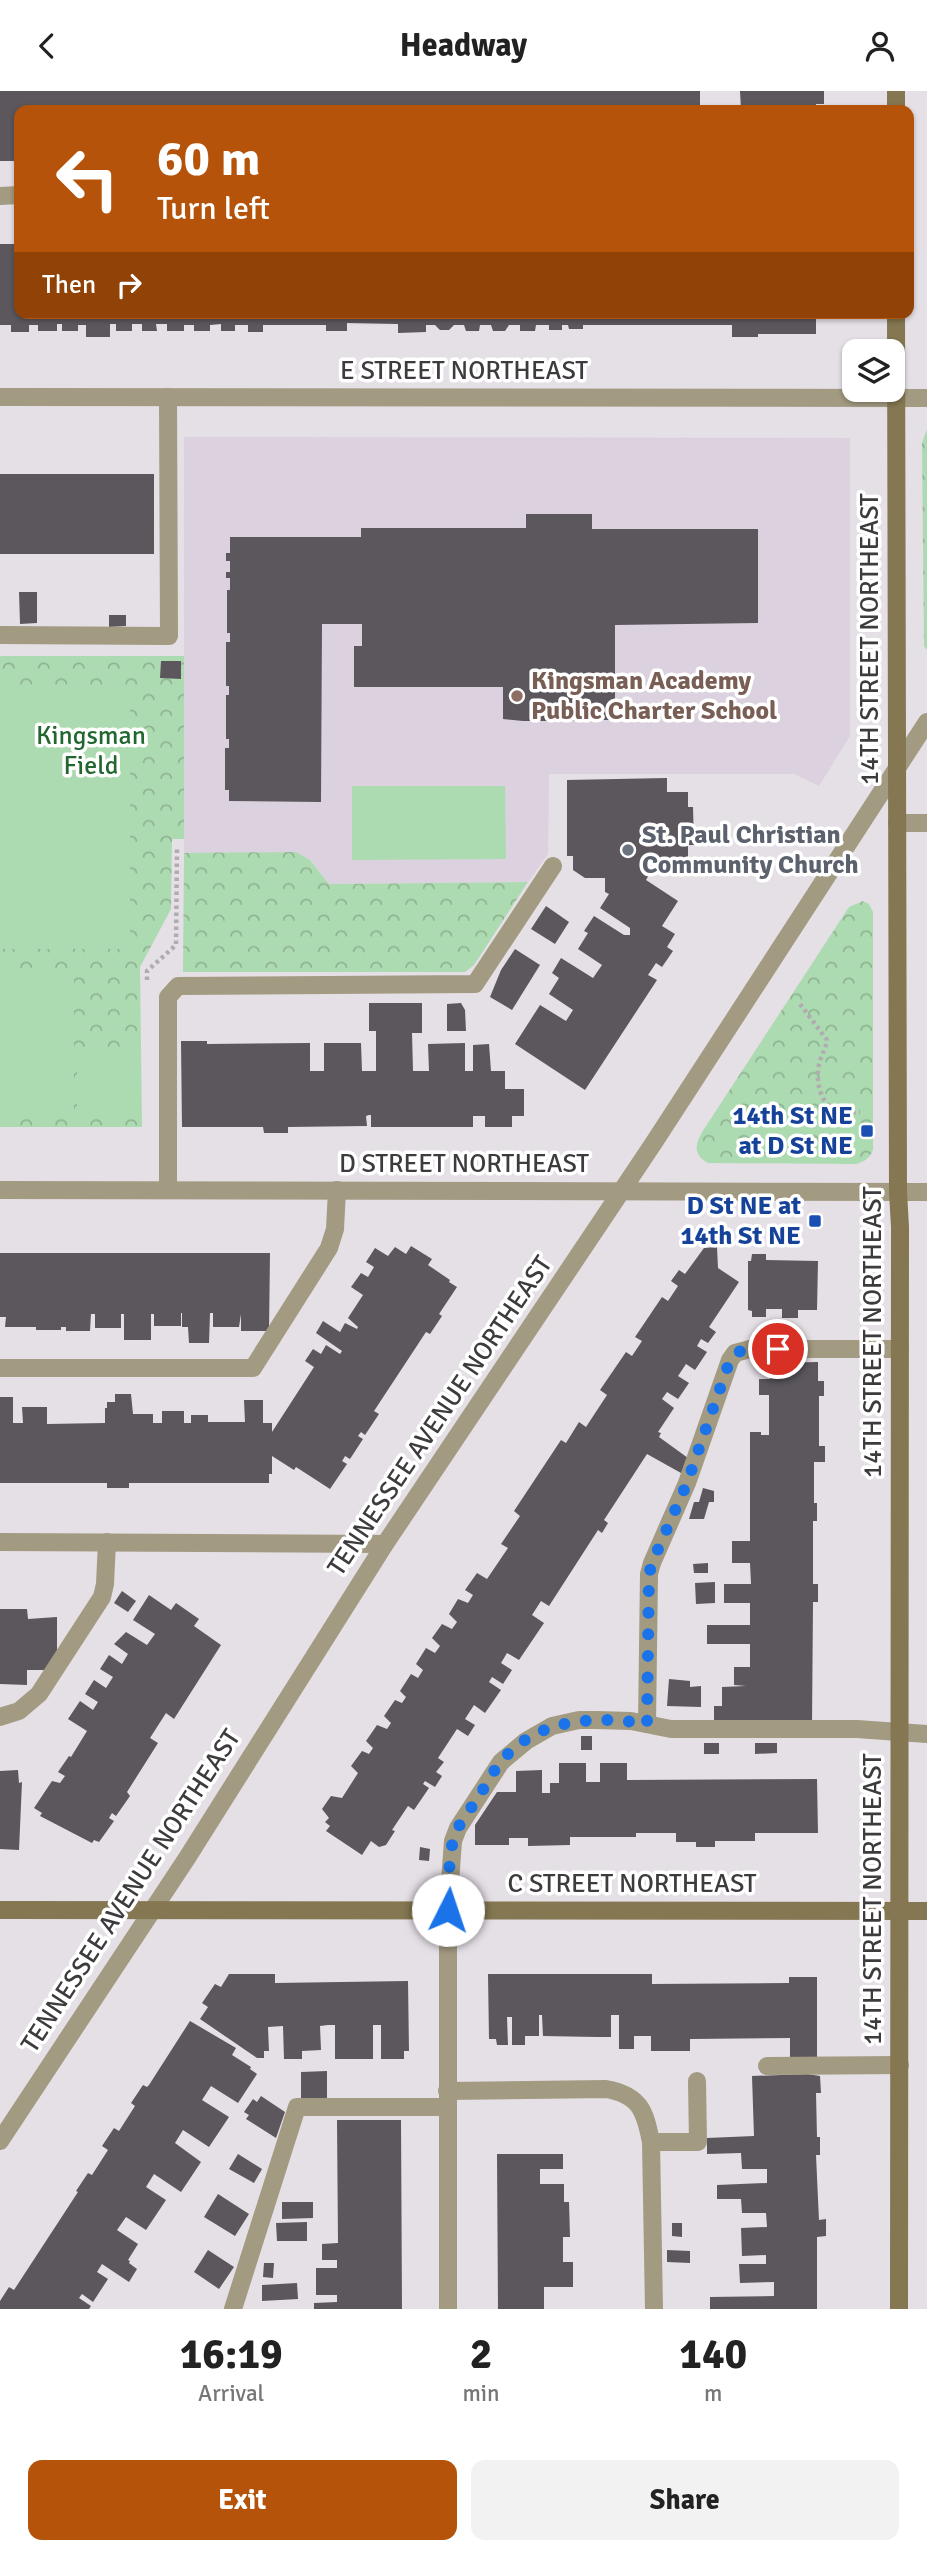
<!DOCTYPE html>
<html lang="en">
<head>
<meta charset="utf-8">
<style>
  :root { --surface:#fff; --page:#f2f2f2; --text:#222; --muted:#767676; --accent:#b45309 }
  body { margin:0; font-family:Signika,sans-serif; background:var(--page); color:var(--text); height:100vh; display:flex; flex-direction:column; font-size:26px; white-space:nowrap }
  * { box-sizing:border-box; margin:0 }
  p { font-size:23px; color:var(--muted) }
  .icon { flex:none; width:38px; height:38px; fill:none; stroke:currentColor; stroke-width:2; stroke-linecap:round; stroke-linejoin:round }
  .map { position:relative; height:2218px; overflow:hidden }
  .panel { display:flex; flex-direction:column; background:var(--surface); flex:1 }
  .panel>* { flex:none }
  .banner { position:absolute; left:14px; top:14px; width:900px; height:214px; border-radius:14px; box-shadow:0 2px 5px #0004; background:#b45309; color:#fff; overflow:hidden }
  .fabs { position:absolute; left:842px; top:248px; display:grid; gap:14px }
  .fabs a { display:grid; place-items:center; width:63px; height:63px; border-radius:14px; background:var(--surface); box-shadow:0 2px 5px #0004; font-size:35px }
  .pin { position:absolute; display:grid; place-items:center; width:60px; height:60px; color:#fff; margin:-30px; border:4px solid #fff; border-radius:50%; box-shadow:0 2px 7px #0007 }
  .me { position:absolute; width:77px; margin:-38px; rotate:4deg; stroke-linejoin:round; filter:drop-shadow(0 0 5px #0008) }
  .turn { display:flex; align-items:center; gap:24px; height:147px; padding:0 28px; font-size:32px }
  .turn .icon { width:91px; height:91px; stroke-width:2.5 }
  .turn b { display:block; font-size:49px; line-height:60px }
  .then { display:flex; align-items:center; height:66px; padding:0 28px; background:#0003; gap:14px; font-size:26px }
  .eta { display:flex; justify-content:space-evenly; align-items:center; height:119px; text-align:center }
  .eta b { font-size:42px; font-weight:700; line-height:49px }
  .action { display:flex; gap:14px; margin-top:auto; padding:14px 28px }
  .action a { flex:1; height:80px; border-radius:14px; background:var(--accent); color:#fff; font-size:28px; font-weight:700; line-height:80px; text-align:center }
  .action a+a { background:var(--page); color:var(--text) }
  header { display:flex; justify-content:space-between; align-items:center; height:91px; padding:0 28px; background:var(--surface); font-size:32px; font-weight:700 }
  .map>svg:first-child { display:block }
</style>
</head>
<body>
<header><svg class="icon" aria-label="back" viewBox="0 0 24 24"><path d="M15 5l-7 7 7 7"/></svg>Headway<svg class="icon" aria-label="person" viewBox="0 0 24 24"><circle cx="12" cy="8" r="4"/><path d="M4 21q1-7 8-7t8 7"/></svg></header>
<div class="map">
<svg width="927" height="2218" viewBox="0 0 927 2218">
  <defs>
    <pattern id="park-crowns" width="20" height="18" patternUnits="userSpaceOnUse" patternTransform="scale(1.75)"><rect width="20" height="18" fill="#addbb1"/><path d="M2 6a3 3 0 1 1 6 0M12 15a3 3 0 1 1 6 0" fill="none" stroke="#8eb391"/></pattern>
  </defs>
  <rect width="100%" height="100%" fill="#e5dfe6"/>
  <polygon fill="#dcd2df" points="184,346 850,347 850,645 819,695 794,683 549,683 548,763 528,791 329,793 310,769 184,762"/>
  <g fill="url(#park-crowns)">
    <polygon points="927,338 927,559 924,555 922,352"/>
    <polygon points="0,565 184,565 184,748 172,748 171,818 140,876 142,1036 0,1036"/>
    <polygon points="296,761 310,769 329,793 528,791 474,874 465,881 183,881 184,762"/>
    <path d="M863,810l6,3 4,8v238c-4,9 -8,11 -17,14l-148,-1c-17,-9 -12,-21 -4,-34l145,-222z"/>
  </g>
  <g fill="#addbb1">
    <rect x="0" y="595" width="130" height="263"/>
    <polygon points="352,695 505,695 506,768 352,769"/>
    <polygon points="0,878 74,879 74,1026 0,1026"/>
    <polygon points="77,958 140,958 140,1014 131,1024 77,1024"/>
  </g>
  <g fill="#5b575d">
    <polygon points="0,0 700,0 700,19 19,19 19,70 0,70"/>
    <polygon points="740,0 824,0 824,13 816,13 816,19 741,19"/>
    <polygon points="0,153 19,153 19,222 816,222 816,243 758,243 758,246 732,246 732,234 583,234 583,238 569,238 568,234 562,234 562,239 549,239 549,234 536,234 535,240 520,240 520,234 509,234 505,240 493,240 491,234 480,234 479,240 466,240 464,234 454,234 449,239 440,239 435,234 426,234 426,241 398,242 398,233 347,232 347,240 326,240 326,234 263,234 263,241 248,241 248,234 235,234 235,240 221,240 221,233 210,234 210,240 194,240 194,234 184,234 184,240 167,240 167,233 156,233 157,240 142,240 142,233 132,233 132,240 116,240 116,233 110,233 110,246 86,246 86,234 78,234 78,240 62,240 62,233 57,233 57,240 38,240 38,234 29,234 29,241 11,241 11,234 0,234"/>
    <rect x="0" y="383" width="154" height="80"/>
    <polygon points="526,423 592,423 592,438 758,438 758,532 615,534 615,629 597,629 598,630 523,630 503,628 503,596 354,596 354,555 362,555 362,533 322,533 321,711 229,710 229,699 225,699 225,657 229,657 229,648 226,648 226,604 229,604 229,595 226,595 226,551 230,551 230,542 227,542 227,499 230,499 230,487 226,487 226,481 230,481 230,470 226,470 226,462 230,462 230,446 361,446 361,437 526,437"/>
    <polygon points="19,501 37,501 37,532 20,533"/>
    <polygon points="109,524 126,524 126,535 109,536"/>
    <polygon points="161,570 181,570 181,588 160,587"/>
    <polygon points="667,687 667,701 688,701 688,716 693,716 694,754 688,754 688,768 658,768 646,789 678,810 662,835 675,843 667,856 673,860 662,876 656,872 648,884 657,889 585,999 515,953 540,914 566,930 573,919 549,903 559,887 552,882 561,867 593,887 602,874 578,858 588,842 584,840 594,825 624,844 630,844 630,837 600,817 609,803 605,801 605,787 585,787 573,779 573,765 567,765 567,689"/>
    <polygon points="546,815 569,831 555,853 531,838"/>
    <polygon points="515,858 540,874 512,919 490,906 501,879"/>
    <polygon points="369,912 422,912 422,942 412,942 413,980 429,980 428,953 465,952 465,980 473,980 473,954 489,953 491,980 505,980 505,998 524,998 524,1025 512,1025 512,1036 485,1036 485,1025 473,1025 473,1036 371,1036 371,1024 369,1024 366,1025 367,1035 288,1036 288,1042 264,1042 263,1036 182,1036 181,950 207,950 207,953 310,952 310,980 324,980 324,952 361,952 362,980 376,980 376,940 369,940"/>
    <polygon points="461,912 465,919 466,940 447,940 447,913"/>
    <polygon points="411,1155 432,1168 428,1174 450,1189 449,1191 457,1196 439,1223 442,1225 430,1243 426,1241 376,1317 374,1320 379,1323 365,1344 361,1341 358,1345 363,1348 350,1368 345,1365 344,1367 342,1370 347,1373 330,1398 296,1376 294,1379 272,1365 272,1383 269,1383 269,1392 129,1392 129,1397 107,1397 107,1392 0,1392 0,1306 13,1306 13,1332 23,1332 22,1316 47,1316 47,1333 105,1332 105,1317 107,1317 107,1311 115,1311 115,1303 131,1303 133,1323 153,1323 153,1332 162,1332 162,1320 184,1320 184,1332 191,1332 191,1324 208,1324 208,1331 245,1331 244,1309 263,1309 263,1332 272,1332 272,1341 314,1276 305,1270 313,1258 321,1263 326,1254 340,1263 342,1260 316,1242 323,1230 340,1241 345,1232 357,1238 358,1236 348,1227 363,1204 351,1196 361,1182 368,1186 374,1176 366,1171 375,1157 388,1165 395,1156 406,1163"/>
    <polygon points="717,1156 718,1177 739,1191 709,1236 716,1241 708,1252 701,1248 697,1255 707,1261 695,1279 686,1273 678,1285 689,1292 678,1308 667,1301 662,1308 674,1317 658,1341 661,1342 659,1346 688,1367 681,1382 647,1363 604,1429 608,1432 602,1442 598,1439 549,1515 541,1510 532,1524 544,1532 519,1569 507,1562 501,1572 512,1579 503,1593 492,1586 489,1591 501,1599 485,1622 474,1614 465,1628 475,1634 468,1645 457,1638 438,1667 444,1671 436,1681 442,1685 435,1696 425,1690 423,1693 429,1697 414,1719 408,1715 392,1739 395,1740 386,1754 379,1756 371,1750 362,1764 326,1740 330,1735 325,1731 329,1727 322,1718 331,1705 342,1707 358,1682 351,1675 362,1660 369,1663 373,1657 366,1650 377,1634 387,1638 391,1632 384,1625 395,1609 402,1612 406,1606 400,1600 411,1583 418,1587 423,1579 416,1573 426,1557 435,1562 440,1555 432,1547 442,1533 452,1538 457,1531 449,1523 458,1508 468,1512 473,1504 465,1499 477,1482 487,1488 508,1457 501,1453 520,1425 514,1420 561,1349 566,1352 579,1331 586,1336 607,1304 600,1299 626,1261 632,1265 642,1250 635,1246 662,1206 668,1210 678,1195 671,1190 679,1179 685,1183 704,1157"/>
    <polygon points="0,1162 270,1162 269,1240 241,1240 241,1223 239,1236 213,1236 213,1222 210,1222 209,1252 189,1252 188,1236 182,1236 182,1222 181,1222 181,1235 154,1235 154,1223 151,1223 151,1249 124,1249 124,1223 121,1223 121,1237 95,1237 95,1223 91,1223 90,1240 66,1240 66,1236 61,1236 61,1239 36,1239 36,1236 5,1236 6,1226 0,1226"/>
    <polygon points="752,1163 766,1163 766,1169 818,1170 817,1219 798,1219 798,1227 782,1227 782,1218 766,1218 766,1226 752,1226 752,1220 748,1219 748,1170 751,1170"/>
    <polygon points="818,1271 818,1290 824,1290 824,1305 819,1305 819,1355 825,1355 825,1371 814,1371 814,1412 817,1412 817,1430 813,1430 813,1493 818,1493 818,1511 813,1511 812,1633 714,1634 714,1615 722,1615 722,1596 746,1595 734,1594 734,1576 750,1576 750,1553 707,1553 707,1534 750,1534 750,1512 724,1512 724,1493 751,1493 750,1472 732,1472 732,1450 750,1450 750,1341 761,1341 761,1344 769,1344 769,1304 759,1304 759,1288 770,1288 770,1272"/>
    <polygon points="703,1397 714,1400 714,1411 709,1411 704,1428 689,1428 694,1411 699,1411"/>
    <polygon points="708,1472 708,1482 694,1482 693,1473"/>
    <polygon points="715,1491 715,1512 696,1513 695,1492"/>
    <polygon points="122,1500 136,1510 128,1521 114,1512"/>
    <polygon points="149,1504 171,1519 176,1512 199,1528 194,1535 221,1554 174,1628 166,1622 150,1647 158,1652 127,1701 130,1705 116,1725 112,1722 109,1727 114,1730 99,1751 94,1749 92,1752 40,1725 42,1722 34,1717 52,1690 60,1692 65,1685 58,1681 69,1665 71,1666 87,1640 68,1628 80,1610 93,1619 98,1611 85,1603 94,1589 106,1597 113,1586 100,1578 109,1564 122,1573 128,1563 114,1553 126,1541 147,1554 155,1543 133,1529"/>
    <polygon points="0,1518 27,1518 28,1528 57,1526 57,1566 50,1579 27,1579 27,1594 0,1593"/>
    <polygon points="669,1588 690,1590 690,1596 701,1595 701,1616 667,1615"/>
    <rect x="581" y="1645" width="11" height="14"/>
    <rect x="704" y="1652" width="15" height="11"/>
    <polygon points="755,1652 777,1652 777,1662 755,1663"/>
    <polygon points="559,1672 586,1672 586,1691 600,1691 600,1672 627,1672 627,1689 817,1688 818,1742 755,1742 755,1750 715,1750 715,1756 696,1756 696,1751 676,1751 676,1742 636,1742 636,1746 570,1746 570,1754 528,1755 528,1747 509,1747 509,1754 475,1754 475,1734 497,1701 516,1701 516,1680 542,1679 542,1702 550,1702 550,1692 559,1692"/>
    <polygon points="18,1679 19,1692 22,1691 19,1759 0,1758 0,1680"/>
    <polygon points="420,1756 430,1758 429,1770 419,1769"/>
    <polygon points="229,1883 275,1883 275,1892 408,1890 409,1960 404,1960 404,1968 381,1968 381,1934 373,1934 373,1968 335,1968 335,1934 328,1934 320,1935 321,1959 302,1960 302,1968 284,1968 283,1935 268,1936 269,1960 264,1960 264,1967 257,1967 200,1928 208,1916 202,1912 215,1893 221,1896"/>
    <polygon points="488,1883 652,1883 652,1893 789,1892 789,1886 817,1886 817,1970 790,1970 790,1947 690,1948 690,1960 651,1960 651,1945 634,1945 634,1958 619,1958 619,1924 611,1924 611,1946 597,1946 543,1945 542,1924 539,1924 539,1945 525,1945 525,1954 512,1954 512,1926 507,1926 508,1954 497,1954 496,1948 489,1948"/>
    <polygon points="190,1930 236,1957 232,1964 251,1976 250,1978 257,1983 238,2012 211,1995 202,2009 229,2026 209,2056 183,2039 175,2052 201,2071 181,2101 154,2083 146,2096 166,2109 146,2139 126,2126 117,2139 138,2153 128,2169 130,2170 129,2172 137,2178 129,2191 102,2173 97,2181 108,2188 93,2211 82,2203 79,2207 91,2215 89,2218 0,2218 0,2210 9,2196 14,2199 76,2104 78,2101 76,2100 88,2082 92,2084 108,2059 102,2055 114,2037 119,2040 135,2015 131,2012 143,1994 147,1996 149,1994"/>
    <polygon points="327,1980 327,2010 301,2011 301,1981"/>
    <polygon points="807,1983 820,1985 821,2002 816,2002 817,2046 820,2046 820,2064 816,2064 818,2108 819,2129 826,2128 826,2145 817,2146 817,2218 710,2218 710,2206 774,2205 774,2191 740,2192 739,2173 766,2173 766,2164 742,2165 741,2137 767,2136 766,2122 742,2122 741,2108 717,2108 717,2094 767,2092 767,2078 742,2078 741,2062 707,2063 707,2047 754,2045 752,1985"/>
    <polygon points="261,2005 285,2021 276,2047 246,2028 249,2024 244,2021 253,2008 257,2011"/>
    <polygon points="337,2029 401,2029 402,2218 314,2218 314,2212 337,2211 337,2204 316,2204 316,2177 337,2177 337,2169 322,2169 322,2153 338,2152"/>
    <polygon points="238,2063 262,2078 254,2092 229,2078"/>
    <polygon points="497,2063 563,2063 563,2078 540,2078 540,2093 564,2093 564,2111 569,2111 570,2146 563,2146 563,2171 573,2171 573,2196 544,2196 544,2218 498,2218"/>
    <polygon points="218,2103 249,2123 235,2145 204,2126"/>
    <polygon points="282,2111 313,2111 313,2127 282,2128"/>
    <polygon points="307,2131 307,2150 277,2150 276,2132"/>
    <polygon points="672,2132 682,2132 682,2146 672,2145"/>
    <polygon points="208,2159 234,2176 219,2198 194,2181"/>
    <polygon points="667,2159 690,2160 690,2172 667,2171"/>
    <polygon points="264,2172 274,2172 273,2187 263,2186"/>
    <polygon points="297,2192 298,2208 262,2210 262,2194"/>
  </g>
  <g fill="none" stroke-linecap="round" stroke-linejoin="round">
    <g stroke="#b1acb2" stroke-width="4.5" stroke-dasharray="3.5 3.5" stroke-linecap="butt">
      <polyline points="147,889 147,880 176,854 177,757"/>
      <path d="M800,913l27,36c-1,8 -5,13 -7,21 -6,19 0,47 22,52 5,1 13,-1 18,-1"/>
    </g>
    <g stroke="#a29a81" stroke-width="18">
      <polyline points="0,105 19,104"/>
      <polyline points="0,544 169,545 168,306"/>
      <polyline points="168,1099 168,906 178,895 475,893 553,775"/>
      <polyline points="0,1277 253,1277 329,1157 335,1138 337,1099"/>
      <polyline points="0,1626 19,1620 39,1603 102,1506 105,1493 107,1451"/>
      <polyline points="647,1633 649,1483 652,1472 687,1392 730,1269 735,1262 750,1258 900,1258"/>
      <polyline points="448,1819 453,1750 458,1737 501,1671 526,1650 552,1635 579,1629 596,1629 631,1630 671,1638 857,1638 927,1643"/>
      <polyline points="767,1975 900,1974"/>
      <path d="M447,2000l159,-2c34,6 39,22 45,53l3,167"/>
      <polyline points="651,2051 698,2051 697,1990"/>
      <polyline points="233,2218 297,2016 447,2016"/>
    </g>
    <g stroke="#a29a81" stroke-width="18">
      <polyline points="0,306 927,307"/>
      <polyline points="897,732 927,732"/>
      <polyline points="0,1099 927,1101"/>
      <polyline points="0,1451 385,1453"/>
      <polyline points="0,2050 187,1767 385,1453 653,1053 927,631"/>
      <polyline points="448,2218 448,1819"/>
    </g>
    <g stroke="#847751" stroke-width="18">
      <polyline points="896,0 896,19"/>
      <polyline points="896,222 898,1101 900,1136 899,2218"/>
      <polyline points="0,1819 927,1820"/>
    </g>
  </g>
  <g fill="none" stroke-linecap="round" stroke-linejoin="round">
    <path stroke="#1a73e8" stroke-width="12" stroke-dasharray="0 21.6" d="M448,1819c1,-22 0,-48 5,-69 4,-17 18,-32 27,-46 6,-11 12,-22 20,-32 35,-45 96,-48 147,-39l2,-150 3,-11 35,-80 43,-123c11,-16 31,-11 48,-11"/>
  </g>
  <circle fill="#8d6e63" stroke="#fff" stroke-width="2.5" cx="517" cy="605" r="7"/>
  <circle fill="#6b7280" stroke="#fff" stroke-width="2.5" cx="628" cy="759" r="7"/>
  <g fill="#1a4fb4" stroke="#fff" stroke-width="2.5">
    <rect x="860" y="1033" width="14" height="14" rx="3.5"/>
    <rect x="808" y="1123" width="14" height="14" rx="3.5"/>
  </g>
  <g text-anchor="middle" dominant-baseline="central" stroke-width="7" stroke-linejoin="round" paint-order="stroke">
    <g font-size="26" fill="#3d3b3d" stroke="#fff">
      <text x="464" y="280">E STREET NORTHEAST</text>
      <text transform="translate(870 548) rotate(-90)">14TH STREET NORTHEAST</text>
      <text x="464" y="1073">D STREET NORTHEAST</text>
      <text transform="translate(873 1241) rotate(-90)">14TH STREET NORTHEAST</text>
      <text transform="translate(440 1325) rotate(-56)">TENNESSEE AVENUE NORTHEAST</text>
      <text x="632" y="1793">C STREET NORTHEAST</text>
      <text transform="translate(131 1800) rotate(-57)">TENNESSEE AVENUE NORTHEAST</text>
      <text transform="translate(873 1808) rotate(-90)">14TH STREET NORTHEAST</text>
    </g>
    <g font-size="26" font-weight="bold" fill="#785e54" stroke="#fff" text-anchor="start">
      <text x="531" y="590">Kingsman Academy<tspan x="531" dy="30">Public Charter School</tspan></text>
    </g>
    <g font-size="26" fill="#21672f" stroke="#fff">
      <text x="91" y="645">Kingsman<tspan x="91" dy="30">Field</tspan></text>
    </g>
    <g font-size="26" font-weight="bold" fill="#5b616d" stroke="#fff" text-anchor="start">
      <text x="642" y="744">St. Paul Christian<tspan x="642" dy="30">Community Church</tspan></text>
    </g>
    <g font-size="26" font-weight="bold" fill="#164399" stroke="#fff" text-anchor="end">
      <text x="853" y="1025">14th St NE<tspan x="853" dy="30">at D St NE</tspan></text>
      <text x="801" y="1115">D St NE at<tspan x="801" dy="30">14th St NE</tspan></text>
    </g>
  </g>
</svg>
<div class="fabs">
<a><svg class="icon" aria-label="layers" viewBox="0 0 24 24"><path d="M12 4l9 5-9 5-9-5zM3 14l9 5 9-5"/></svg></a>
</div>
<div class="pin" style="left:778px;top:1258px;background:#d93025"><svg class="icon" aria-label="arrive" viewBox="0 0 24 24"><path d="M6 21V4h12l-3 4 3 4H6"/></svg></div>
<svg class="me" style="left:448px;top:1819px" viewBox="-20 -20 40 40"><circle r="19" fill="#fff"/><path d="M0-13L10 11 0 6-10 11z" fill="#1a73e8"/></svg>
<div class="banner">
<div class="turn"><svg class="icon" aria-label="left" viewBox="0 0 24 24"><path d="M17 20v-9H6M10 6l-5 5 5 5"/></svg><div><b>60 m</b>Turn left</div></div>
<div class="then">Then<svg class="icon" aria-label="right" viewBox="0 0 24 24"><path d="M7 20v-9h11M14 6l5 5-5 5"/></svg></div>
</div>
</div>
<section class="panel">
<div class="eta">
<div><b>16:19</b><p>Arrival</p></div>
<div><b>2</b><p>min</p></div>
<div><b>140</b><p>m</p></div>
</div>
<div class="action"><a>Exit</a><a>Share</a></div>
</section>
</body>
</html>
